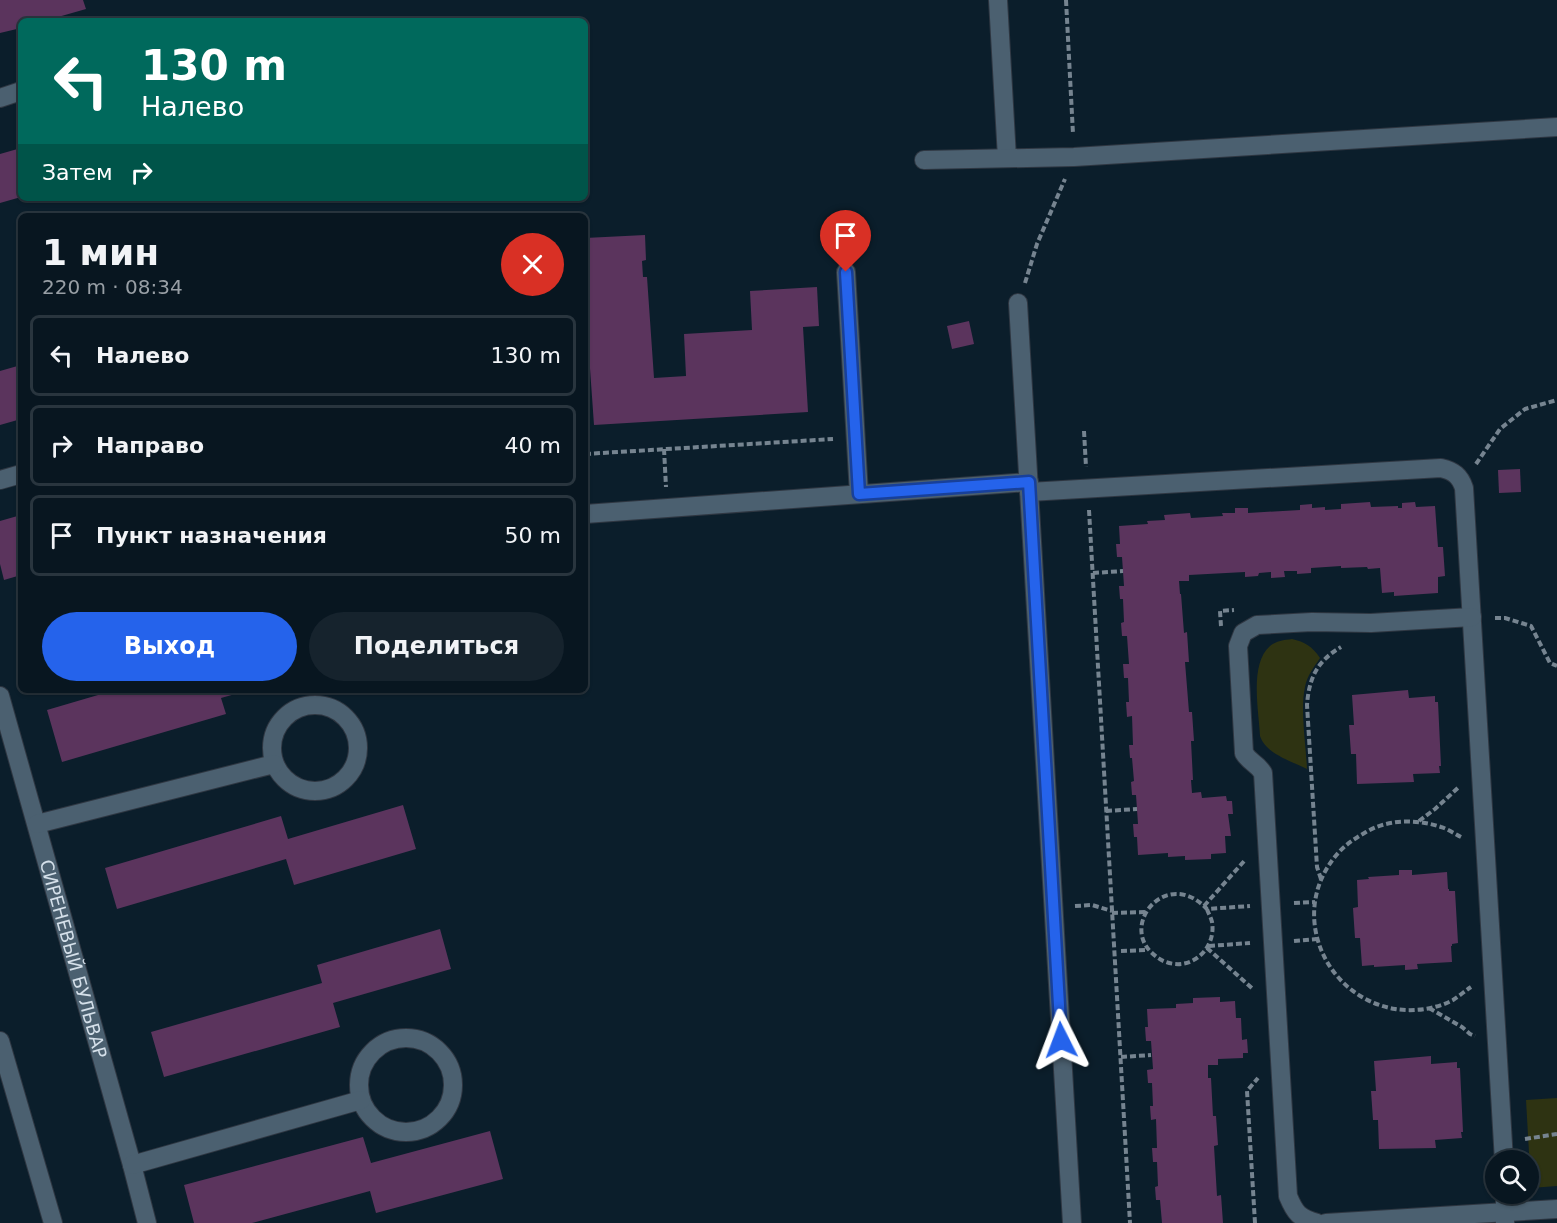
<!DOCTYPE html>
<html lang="ru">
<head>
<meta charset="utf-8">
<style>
  :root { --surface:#081620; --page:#16232d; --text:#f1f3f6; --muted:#989fa5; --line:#29353e; --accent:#2563eb }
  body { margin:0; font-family:"DejaVu Sans",sans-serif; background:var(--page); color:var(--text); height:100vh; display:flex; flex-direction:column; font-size:22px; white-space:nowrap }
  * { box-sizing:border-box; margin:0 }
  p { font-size:20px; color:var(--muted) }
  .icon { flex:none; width:33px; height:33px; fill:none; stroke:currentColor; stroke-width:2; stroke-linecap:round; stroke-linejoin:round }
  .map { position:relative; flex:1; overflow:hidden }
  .details { position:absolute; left:18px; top:213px; width:570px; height:480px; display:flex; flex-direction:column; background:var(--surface); border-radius:9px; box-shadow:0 2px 4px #0004,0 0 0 2px var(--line) }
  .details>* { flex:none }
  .hud { position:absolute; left:18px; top:18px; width:570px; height:183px; border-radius:9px; box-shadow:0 2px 4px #0004,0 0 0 2px var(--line); background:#00695c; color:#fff; overflow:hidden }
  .buttons { position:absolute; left:1485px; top:1150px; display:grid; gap:12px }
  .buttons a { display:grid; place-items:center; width:54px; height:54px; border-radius:50%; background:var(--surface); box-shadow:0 2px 4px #0004,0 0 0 2px var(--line); font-size:30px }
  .pin { position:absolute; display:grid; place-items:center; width:51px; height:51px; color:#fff; margin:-62px -26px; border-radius:50% 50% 50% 0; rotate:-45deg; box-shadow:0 0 6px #0007 }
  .pin .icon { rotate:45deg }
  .me { position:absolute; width:66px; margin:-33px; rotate:357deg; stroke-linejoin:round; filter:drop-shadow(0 0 4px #0008) }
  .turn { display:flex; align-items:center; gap:21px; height:126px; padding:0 24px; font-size:27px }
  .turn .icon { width:78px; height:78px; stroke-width:2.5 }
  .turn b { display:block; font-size:42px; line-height:51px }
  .then { display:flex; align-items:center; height:57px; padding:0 24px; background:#0003; gap:12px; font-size:22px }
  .round { display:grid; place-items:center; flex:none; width:63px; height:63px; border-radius:32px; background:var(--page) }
  .overview { display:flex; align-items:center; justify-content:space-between; height:102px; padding:0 24px }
  h1 { font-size:36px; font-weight:600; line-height:45px }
  .action { display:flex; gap:12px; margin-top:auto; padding:12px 24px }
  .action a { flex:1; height:69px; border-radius:36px; background:var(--accent); color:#fff; font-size:24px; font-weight:600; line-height:69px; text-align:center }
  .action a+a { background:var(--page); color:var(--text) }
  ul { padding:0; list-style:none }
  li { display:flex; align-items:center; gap:18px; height:81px; margin:0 12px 9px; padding:0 12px; border:3px solid var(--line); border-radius:9px }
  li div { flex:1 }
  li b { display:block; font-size:22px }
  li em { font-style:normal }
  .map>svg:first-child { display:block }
</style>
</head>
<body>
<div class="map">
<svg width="1557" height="1223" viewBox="0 0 1557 1223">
  <rect width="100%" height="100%" fill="#0b1e2b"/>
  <g fill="#2e3312">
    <path d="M1292,639c13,3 20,7 28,19 -6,9 -13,18 -15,29 -5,23 1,58 2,82 -16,-8 -41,-15 -47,-33 -1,-24 -11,-72 10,-90 6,-5 14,-6 22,-7z"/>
    <polygon points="1557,1098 1557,1186 1531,1188 1526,1100"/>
  </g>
  <g fill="#5b345d">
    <polygon points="0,0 83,0 86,9 44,21 21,21 21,28 0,33"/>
    <polygon points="21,148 21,197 0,203 0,154"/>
    <polygon points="645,235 646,260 642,261 643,277 647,277 654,378 686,376 684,334 752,330 750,291 817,287 819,326 803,327 808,412 594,425 587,326 585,326 585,238"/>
    <polygon points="969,321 974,344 952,349 947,326"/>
    <polygon points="21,365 21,419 0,425 0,371"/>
    <polygon points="1520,469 1521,492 1499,493 1498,470"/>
    <polygon points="1370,502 1371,507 1398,506 1398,508 1402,508 1402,503 1415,502 1416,507 1435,506 1438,547 1443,547 1445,576 1438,577 1438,593 1394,596 1394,592 1382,593 1380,568 1368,569 1367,567 1341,568 1341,566 1311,568 1311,573 1297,574 1297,571 1284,571 1285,577 1271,578 1271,572 1259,573 1258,576 1245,577 1245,572 1189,575 1189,581 1179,581 1180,594 1181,594 1184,633 1187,632 1189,662 1185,662 1189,712 1192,712 1194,741 1191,741 1193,780 1191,780 1192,793 1201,792 1202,798 1226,796 1227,801 1232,801 1233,814 1228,814 1231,836 1225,836 1226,853 1211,854 1211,859 1185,860 1185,856 1168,857 1168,853 1138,855 1137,837 1134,837 1133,824 1138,824 1136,795 1132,795 1131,782 1134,781 1132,758 1130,758 1129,745 1133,745 1132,716 1127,717 1126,702 1129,702 1128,678 1124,678 1123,664 1129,664 1127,636 1122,636 1121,623 1124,622 1123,599 1120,599 1119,586 1124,586 1122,557 1117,557 1116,544 1120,544 1119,526 1148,524 1147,521 1165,520 1164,515 1190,513 1191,518 1223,516 1222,513 1235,513 1235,508 1248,508 1248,513 1300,510 1300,505 1312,504 1312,508 1325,507 1325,510 1341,509 1341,504"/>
    <polygon points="21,515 21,575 4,580 0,564 0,521"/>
    <polygon points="115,690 246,690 246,691 221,698 226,714 62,762 47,710"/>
    <polygon points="1408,690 1409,698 1435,696 1435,702 1438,702 1441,766 1439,766 1440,773 1413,774 1414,782 1357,784 1356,754 1351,754 1349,725 1354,725 1352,695"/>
    <polygon points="403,805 416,849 294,885 286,859 117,909 105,868 281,816 288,839"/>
    <polygon points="1399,870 1412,870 1412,875 1447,872 1448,889 1449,889 1449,891 1455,891 1458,943 1452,944 1452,946 1451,946 1452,962 1417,964 1418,969 1405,970 1405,965 1374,967 1374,965 1362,966 1360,938 1355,938 1353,908 1358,907 1357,880 1369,879 1368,877 1399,875"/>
    <polygon points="440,929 451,969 333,1003 340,1027 164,1077 151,1032 322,983 317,965"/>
    <polygon points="1220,997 1220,1002 1235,1001 1236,1018 1241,1018 1242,1040 1247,1039 1248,1053 1243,1053 1243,1058 1218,1059 1218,1065 1208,1065 1208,1078 1211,1078 1213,1116 1216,1116 1218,1145 1214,1146 1217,1196 1221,1195 1223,1223 1162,1223 1160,1200 1156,1200 1155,1187 1158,1186 1157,1162 1153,1162 1152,1148 1157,1148 1156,1119 1151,1120 1150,1106 1153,1106 1152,1083 1148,1083 1147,1070 1153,1069 1151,1041 1146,1041 1145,1027 1148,1027 1147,1009 1176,1008 1176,1004 1193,1003 1193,998"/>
    <polygon points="1431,1056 1431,1064 1457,1062 1457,1068 1460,1068 1463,1132 1461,1132 1462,1138 1435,1140 1436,1148 1379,1149 1378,1120 1373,1120 1371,1091 1376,1091 1374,1061"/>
    <polygon points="490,1131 503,1179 376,1213 370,1191 252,1223 194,1223 184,1185 363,1137 371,1163"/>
  </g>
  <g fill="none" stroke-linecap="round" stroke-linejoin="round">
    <defs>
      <g id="minor">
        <polyline points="998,0 1007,158"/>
        <polyline points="0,98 21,91"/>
        <polyline points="924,160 1074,157 1557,127"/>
        <polyline points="846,272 859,494"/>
        <polyline points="1018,303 1072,1223"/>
        <polyline points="0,480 21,474"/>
        <path d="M1029,492l412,-24c13,3 19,8 23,20l40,673"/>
        <polyline points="585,514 1029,482"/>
        <path id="s1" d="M0,696l132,469 15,58"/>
        <circle cx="315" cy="748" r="43"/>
        <polyline points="37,824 274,764"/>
        <circle cx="406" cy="1085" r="47"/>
        <polyline points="0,1041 53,1223"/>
        <polyline points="132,1165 361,1100"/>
        <path d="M1317,1223c-18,-5 -22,-10 -29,-27l-25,-423c-6,-10 -13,-10 -19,-20l-6,-107 5,-13 14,-8 55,-3 59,1 101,-6"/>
        <polyline points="1326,1223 1557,1209"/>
        <polyline points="1505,1223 1505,1194"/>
      </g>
    </defs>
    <use href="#minor" stroke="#2f3742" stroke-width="20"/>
    <g stroke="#768490" stroke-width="4" stroke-dasharray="6 3" stroke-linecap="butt">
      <polyline points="1066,0 1073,134"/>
      <polyline points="1025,283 1037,244 1065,179"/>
      <polyline points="1084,431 1086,467"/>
      <polyline points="664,449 666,487"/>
      <polyline points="585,454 833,439"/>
      <polyline points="1476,464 1500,429 1525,409 1557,400"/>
      <polyline points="1089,510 1130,1223"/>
      <polyline points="1093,573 1123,571"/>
      <polyline points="1495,618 1505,618 1531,626 1550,663 1557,666"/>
      <polyline points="1221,626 1220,611 1234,610"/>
      <polyline points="1106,811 1137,809"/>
      <polyline points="1419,821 1435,809 1460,786"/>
      <path d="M1461,837c-6,-3 -13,-8 -20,-10 -24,-8 -53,-8 -75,5 -12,7 -23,14 -32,26 -45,57 -9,139 61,151 19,3 41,0 58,-9 6,-4 12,-9 18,-13"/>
      <path d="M1321,879l-4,-12 -10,-162c2,-27 10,-44 34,-58"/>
      <polyline points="1294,903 1315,902"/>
      <polyline points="1075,906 1092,905 1112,911"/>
      <polyline points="1204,906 1246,859"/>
      <path d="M1207,909c1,4 4,8 5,13 4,22 -14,44 -37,42 -10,-1 -17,-5 -24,-12 -30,-29 16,-85 56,-43l43,-3"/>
      <polyline points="1112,913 1146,912"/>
      <polyline points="1294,941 1317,939"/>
      <polyline points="1209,946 1250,943"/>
      <polyline points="1207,948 1253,989"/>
      <polyline points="1121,951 1148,950"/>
      <polyline points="1429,1008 1462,1027 1470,1034 1475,1036"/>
      <polyline points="1121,1057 1151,1055"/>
      <polyline points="1525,1139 1557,1134"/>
      <polyline points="1255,1223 1247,1091 1258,1078"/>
    </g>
    <use href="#minor" stroke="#4b6070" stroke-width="18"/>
  </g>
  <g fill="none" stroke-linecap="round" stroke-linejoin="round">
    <defs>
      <polyline id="route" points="846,272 859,494 1029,482 1061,1040"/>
    </defs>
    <use href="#route" stroke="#184099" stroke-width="15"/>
    <use href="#route" stroke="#2563eb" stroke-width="10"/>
  </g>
  <g text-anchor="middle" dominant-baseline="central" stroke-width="4.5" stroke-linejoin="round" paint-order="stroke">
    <g font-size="18" fill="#d5e0ea" stroke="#031421">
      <text stroke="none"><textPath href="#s1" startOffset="273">СИРЕНЕВЫЙ БУЛЬВАР</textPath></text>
    </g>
  </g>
</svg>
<div class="buttons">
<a><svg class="icon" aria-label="search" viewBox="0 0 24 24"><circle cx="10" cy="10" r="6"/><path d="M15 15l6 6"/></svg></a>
</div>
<div class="pin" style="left:846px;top:272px;background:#d93025"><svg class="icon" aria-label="arrive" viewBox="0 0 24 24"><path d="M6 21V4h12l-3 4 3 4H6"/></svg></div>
<svg class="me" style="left:1061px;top:1040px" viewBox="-20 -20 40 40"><path d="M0-17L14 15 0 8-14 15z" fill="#2563eb" stroke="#fff" stroke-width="4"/></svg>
<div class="hud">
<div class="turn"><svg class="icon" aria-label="left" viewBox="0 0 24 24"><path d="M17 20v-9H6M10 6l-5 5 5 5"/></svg><div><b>130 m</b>Налево</div></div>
<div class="then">Затем<svg class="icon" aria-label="right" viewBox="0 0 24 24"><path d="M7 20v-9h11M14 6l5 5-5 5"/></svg></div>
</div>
<section class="details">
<div class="overview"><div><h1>1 мин</h1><p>220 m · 08:34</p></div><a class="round" style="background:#d93025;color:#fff"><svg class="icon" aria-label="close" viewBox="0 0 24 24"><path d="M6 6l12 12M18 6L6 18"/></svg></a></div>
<ul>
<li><svg class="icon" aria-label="left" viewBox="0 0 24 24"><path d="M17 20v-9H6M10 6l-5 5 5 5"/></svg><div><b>Налево</b></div><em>130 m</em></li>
<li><svg class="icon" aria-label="right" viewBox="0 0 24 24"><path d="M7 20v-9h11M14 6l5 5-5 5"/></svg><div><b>Направо</b></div><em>40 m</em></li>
<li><svg class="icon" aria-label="arrive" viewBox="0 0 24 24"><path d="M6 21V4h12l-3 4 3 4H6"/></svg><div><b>Пункт назначения</b></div><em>50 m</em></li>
</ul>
<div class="action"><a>Выход</a><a>Поделиться</a></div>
</section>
</div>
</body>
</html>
